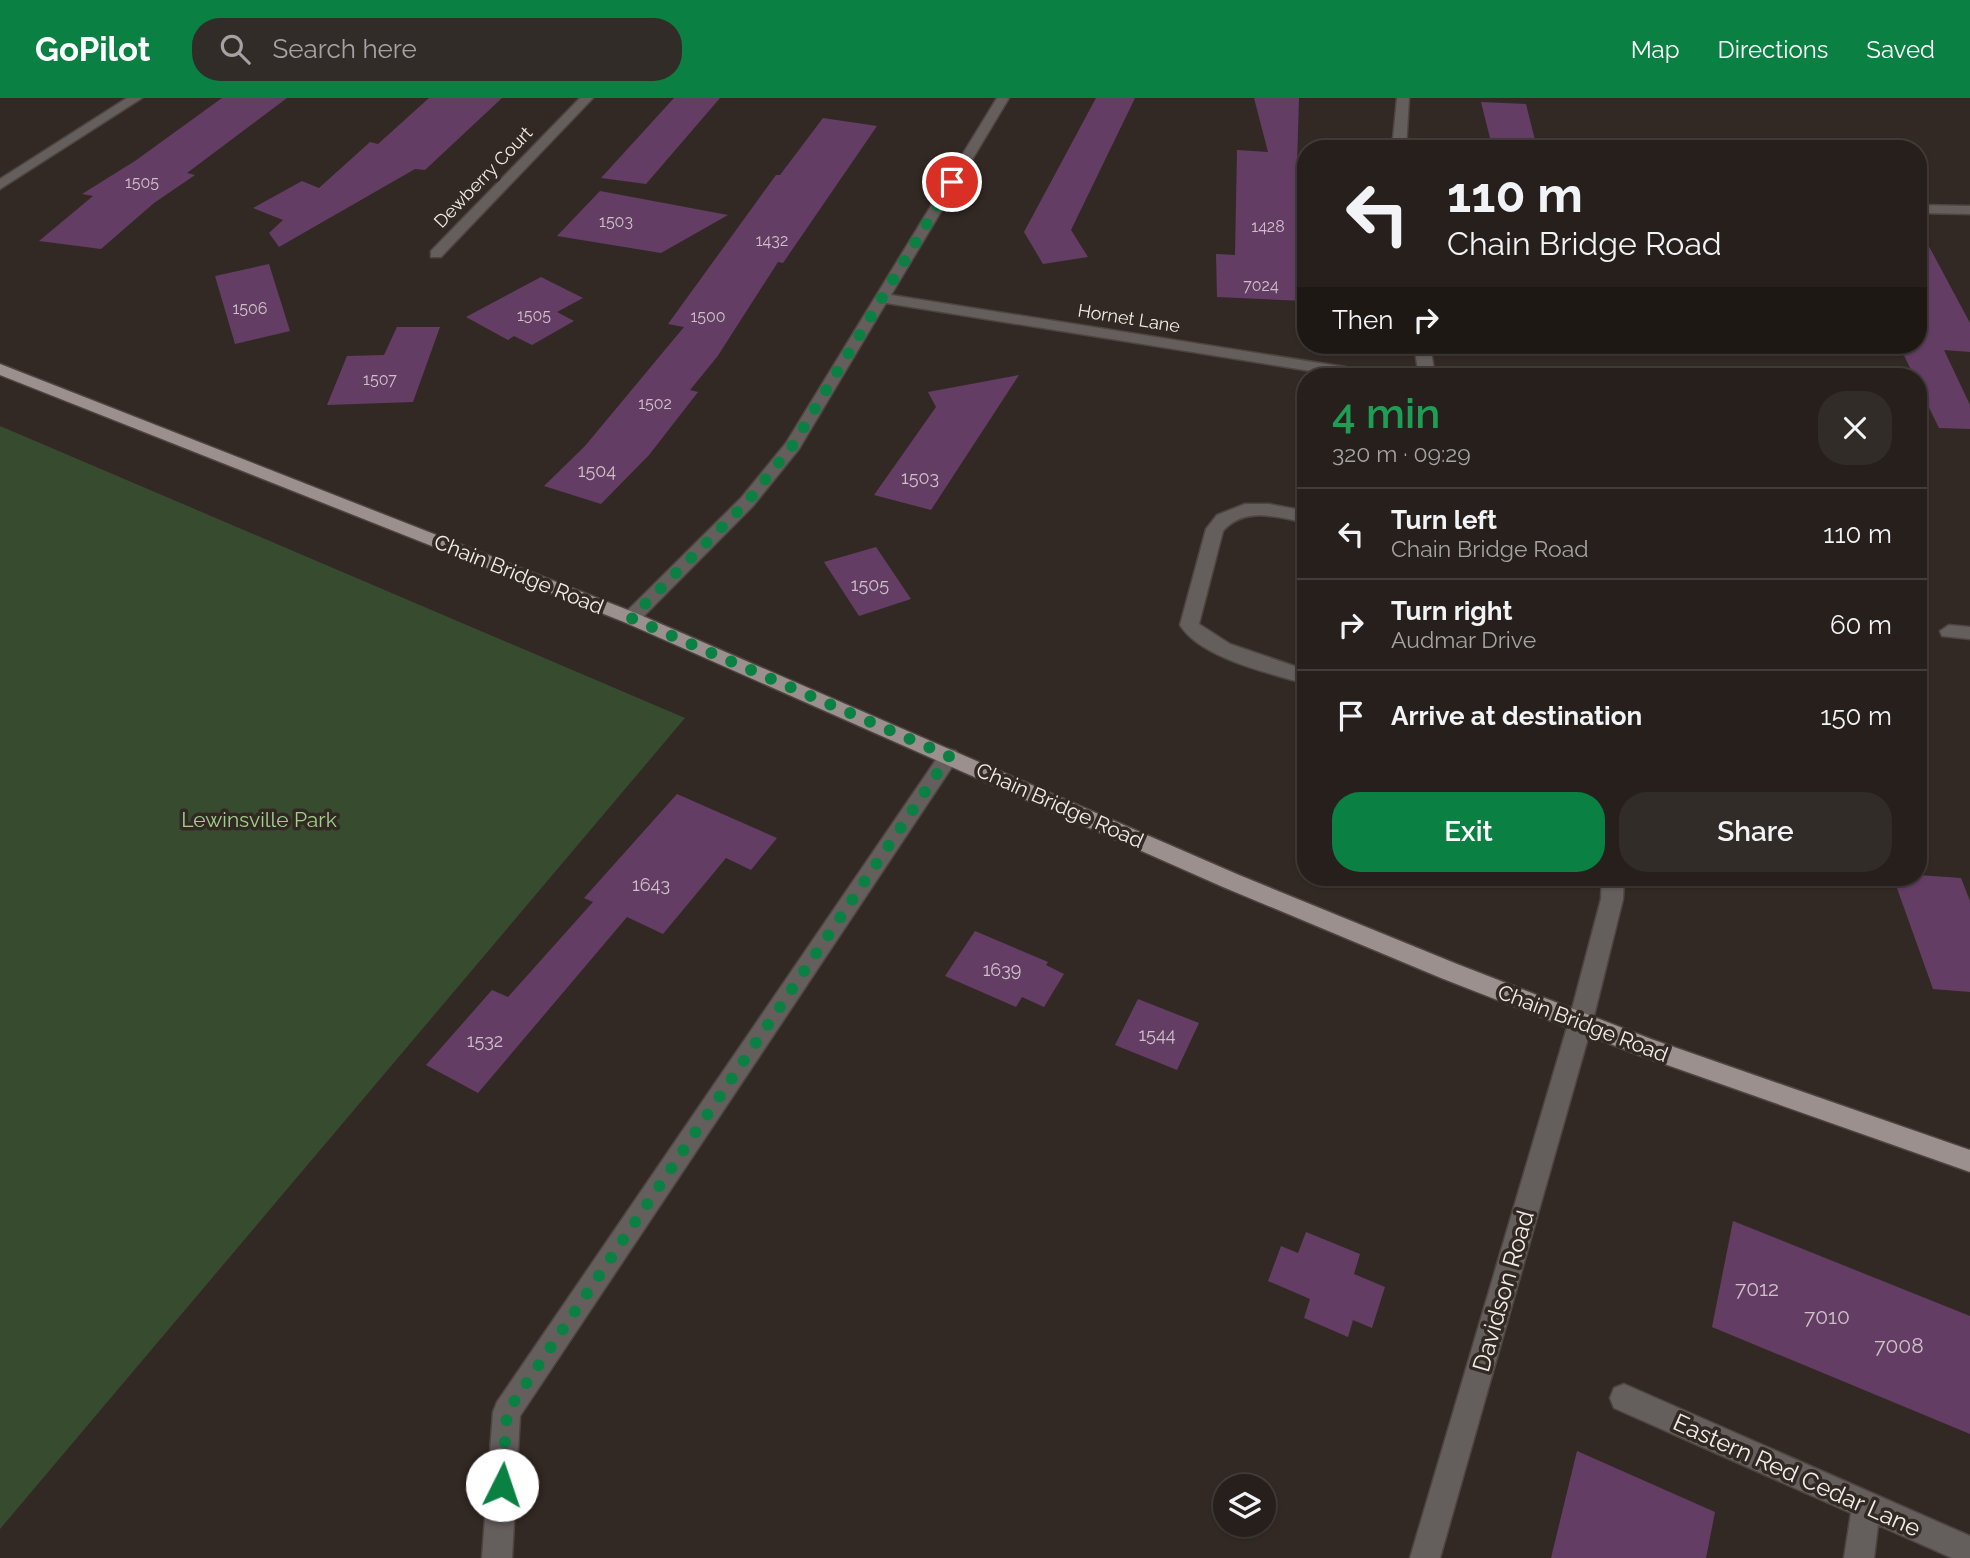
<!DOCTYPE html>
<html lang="en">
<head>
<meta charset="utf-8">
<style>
  :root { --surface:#261f1b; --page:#322c28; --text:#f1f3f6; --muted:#a4a2a3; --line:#423d3a; --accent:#0b8043 }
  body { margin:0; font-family:Raleway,sans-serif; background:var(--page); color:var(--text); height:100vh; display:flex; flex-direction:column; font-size:26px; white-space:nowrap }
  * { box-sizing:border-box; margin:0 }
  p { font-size:23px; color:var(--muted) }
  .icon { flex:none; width:38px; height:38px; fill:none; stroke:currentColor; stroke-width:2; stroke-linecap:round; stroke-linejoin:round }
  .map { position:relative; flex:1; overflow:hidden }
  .drawer { position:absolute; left:1297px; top:270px; width:630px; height:518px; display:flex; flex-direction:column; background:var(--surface); border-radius:28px; box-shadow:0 2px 5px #0004,0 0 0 2px var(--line) }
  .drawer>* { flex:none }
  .top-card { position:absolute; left:1297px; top:42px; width:630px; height:214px; border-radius:28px; box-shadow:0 2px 5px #0004,0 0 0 2px var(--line); background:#261f1b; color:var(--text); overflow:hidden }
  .tools { position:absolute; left:1213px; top:1376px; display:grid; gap:14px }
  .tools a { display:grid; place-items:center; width:63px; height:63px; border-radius:50%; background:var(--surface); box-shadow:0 2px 5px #0004,0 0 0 2px var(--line); font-size:35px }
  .pin { position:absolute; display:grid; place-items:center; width:60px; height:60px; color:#fff; margin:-30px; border:4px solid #fff; border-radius:50%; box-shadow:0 2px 7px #0007 }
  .me { position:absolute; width:77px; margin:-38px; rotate:4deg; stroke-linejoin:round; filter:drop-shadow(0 0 5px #0008) }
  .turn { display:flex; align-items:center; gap:24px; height:147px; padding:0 35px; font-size:32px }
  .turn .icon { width:91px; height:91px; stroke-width:2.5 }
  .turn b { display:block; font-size:49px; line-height:60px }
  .then { display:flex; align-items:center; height:66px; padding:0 35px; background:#0003; gap:14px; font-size:26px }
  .round { display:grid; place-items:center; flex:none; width:74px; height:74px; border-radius:28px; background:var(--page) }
  .headline { display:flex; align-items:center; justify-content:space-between; height:119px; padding:0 35px }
  h1 { font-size:42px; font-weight:600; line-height:52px; color:#1e9e55 }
  .action { display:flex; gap:14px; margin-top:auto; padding:14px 35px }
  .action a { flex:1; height:80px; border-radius:28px; background:var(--accent); color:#fff; font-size:28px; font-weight:600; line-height:80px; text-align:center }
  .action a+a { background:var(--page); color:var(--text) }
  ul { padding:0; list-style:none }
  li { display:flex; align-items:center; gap:21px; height:91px; padding:0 35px; border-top:2px solid var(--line) }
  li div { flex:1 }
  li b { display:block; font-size:26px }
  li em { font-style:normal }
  header { display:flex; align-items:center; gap:42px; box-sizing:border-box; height:98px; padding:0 35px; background:var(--accent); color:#fff }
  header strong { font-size:33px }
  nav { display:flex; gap:38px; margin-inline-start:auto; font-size:24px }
  .search { width:490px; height:63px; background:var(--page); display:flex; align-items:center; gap:18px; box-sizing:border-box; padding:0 24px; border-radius:28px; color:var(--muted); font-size:26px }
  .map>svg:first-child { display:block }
</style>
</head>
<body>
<header>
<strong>GoPilot</strong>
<div class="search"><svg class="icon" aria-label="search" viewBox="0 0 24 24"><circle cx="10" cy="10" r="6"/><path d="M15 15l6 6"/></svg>Search here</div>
<nav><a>Map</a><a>Directions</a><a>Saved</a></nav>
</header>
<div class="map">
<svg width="1970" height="1460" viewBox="0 0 1970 1460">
  <rect width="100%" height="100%" fill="#332924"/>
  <polygon fill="#374b2f" points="0,328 685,620 0,1431"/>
  <g fill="#643d65">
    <polygon points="222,0 287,0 187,75 195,77 154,105 101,151 39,143 93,98 82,96 135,63"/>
    <polygon points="429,0 502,0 425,72 415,71 279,149 269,135 283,122 253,110 302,83 319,90 370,44 378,46"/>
    <polygon points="674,0 720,0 646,86 601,80"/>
    <polygon points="1096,0 1135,0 1071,132 1088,159 1043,166 1024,134"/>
    <polygon points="1254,0 1299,0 1296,98 1303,99 1306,203 1217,199 1216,156 1235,157 1237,52 1268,54"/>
    <polygon points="1481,4 1526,6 1535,42 1490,40"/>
    <polygon points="823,20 877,28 783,165 778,164 717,259 690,292 698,294 649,357 601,406 544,388 585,348 684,229 668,226 776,77 780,77"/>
    <polygon points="600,93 728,117 661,155 557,138"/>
    <polygon points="1918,128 1970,225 1970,254 1944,252 1970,307 1970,331 1939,330 1918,287 1918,278 1914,278 1899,247 1918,247"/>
    <polygon points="269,166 290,233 235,246 215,178"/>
    <polygon points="541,179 583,200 557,214 574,223 532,247 514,238 508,242 466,219"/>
    <polygon points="397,229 440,229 413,304 327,307 347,258 384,257"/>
    <polygon points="1019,277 931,412 874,397 936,309 928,294"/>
    <polygon points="876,449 911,501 859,518 824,464"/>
    <polygon points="677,696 777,740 751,772 726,760 663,836 627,819 478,995 426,967 492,892 508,899 593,804 584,800"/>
    <polygon points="1918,777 1961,780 1970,803 1970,894 1933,891 1893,779"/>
    <polygon points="975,833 1048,864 1046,867 1064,876 1044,909 1022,899 1016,909 945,878"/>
    <polygon points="1138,901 1199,925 1177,972 1115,947"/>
    <polygon points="1733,1123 1970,1218 1970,1336 1712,1229"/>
    <polygon points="1306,1134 1360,1156 1354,1176 1385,1189 1372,1230 1353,1222 1348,1239 1304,1220 1310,1201 1268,1183 1281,1148 1298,1155"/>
    <polygon points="1577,1353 1715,1414 1706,1460 1551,1460"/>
  </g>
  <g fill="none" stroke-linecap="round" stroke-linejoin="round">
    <defs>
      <g id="minor">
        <polygon points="127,0 142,0 0,91 0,81"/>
        <polygon points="580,0 593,0 441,159 431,159 431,153"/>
        <polygon points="997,0 1009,0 891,197 1370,273 1378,278 1342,278 886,205 799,351 753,408 638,524 624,524 622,520 624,516 741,400 786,345"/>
        <polygon points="1397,0 1409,0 1406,51 1392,51"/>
        <polygon points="1918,107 1970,108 1970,116 1918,115"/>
        <polygon points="1414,247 1430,247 1435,278 1419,278"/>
        <path d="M1245,406h24l37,7v12c-29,-6 -61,-17 -83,8l-24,93 31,20 76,26v14c-37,-11 -106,-26 -126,-59l26,-96 11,-14z"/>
        <polygon points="1949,527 1970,529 1970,541 1942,538 1940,533"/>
        <polygon points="949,651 956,653 959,658 956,663 520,1318 512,1460 482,1460 493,1314 497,1304 942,653"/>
        <polygon points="1602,779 1624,779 1623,801 1592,926 1440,1460 1410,1460 1568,926 1601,801"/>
        <polygon points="1624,1286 1970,1438 1970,1460 1952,1460 1878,1427 1874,1460 1844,1460 1851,1415 1614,1310 1610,1300 1614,1290"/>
      </g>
      <polygon id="major" points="0,266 638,516 1239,777 1457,866 1651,941 1970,1052 1970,1074 1636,956 1441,880 1223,789 624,524 0,277"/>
    </defs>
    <use href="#minor" stroke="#4e4440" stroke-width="3"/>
    <use href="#major" stroke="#4e4440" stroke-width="3"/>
    <use href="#minor" fill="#645e5d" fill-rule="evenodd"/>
    <use href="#major" fill="#9c908e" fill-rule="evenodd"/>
  </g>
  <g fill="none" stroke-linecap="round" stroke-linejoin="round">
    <polyline stroke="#0b8043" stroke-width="12" stroke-dasharray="0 21.6" points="502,1387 507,1314 949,658 631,520 747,404 793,347 952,84"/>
  </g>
  <g text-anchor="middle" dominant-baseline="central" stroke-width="7" stroke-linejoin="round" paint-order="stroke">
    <g font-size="16" fill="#cec0c8">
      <text x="142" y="84">1505</text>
      <text x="616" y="123">1503</text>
      <text x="1268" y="128">1428</text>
      <text x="772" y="142">1432</text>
      <text x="1261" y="187">7024</text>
      <text x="250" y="210">1506</text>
      <text x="534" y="217">1505</text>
      <text x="708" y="218">1500</text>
      <text x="380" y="281">1507</text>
      <text x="655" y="305">1502</text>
    </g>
    <g font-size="18" fill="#f2ece9" stroke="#332924">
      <text transform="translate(483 79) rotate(-46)">Dewberry Court</text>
      <text transform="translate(1129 220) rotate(9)">Hornet Lane</text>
    </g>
    <g font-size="18" fill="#cec0c8">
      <text x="597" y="372">1504</text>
      <text x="920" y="379">1503</text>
      <text x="870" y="486">1505</text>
      <text x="651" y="786">1643</text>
      <text x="1002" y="871">1639</text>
      <text x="1157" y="936">1544</text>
      <text x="485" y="942">1532</text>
    </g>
    <g font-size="21" fill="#f2ece9" stroke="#332924">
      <text transform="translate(519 476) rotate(22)">Chain Bridge Road</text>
      <text transform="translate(1060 707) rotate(24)">Chain Bridge Road</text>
      <text transform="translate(1583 925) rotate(21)">Chain Bridge Road</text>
    </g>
    <g font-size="21" fill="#9ed189" stroke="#332924">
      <text x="259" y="721">Lewinsville Park</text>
    </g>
    <g font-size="21" fill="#cec0c8">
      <text x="1757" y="1190">7012</text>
      <text x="1827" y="1218">7010</text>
      <text x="1899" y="1247">7008</text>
    </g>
    <g font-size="24" fill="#f2ece9" stroke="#332924">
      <text transform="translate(1503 1193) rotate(-74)">Davidson Road</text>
      <text transform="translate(1797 1377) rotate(24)">Eastern Red Cedar Lane</text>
    </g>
  </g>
</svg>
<div class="tools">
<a><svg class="icon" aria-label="layers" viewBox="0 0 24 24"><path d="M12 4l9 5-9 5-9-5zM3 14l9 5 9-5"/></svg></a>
</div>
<div class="pin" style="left:952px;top:84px;background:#d93025"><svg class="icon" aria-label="arrive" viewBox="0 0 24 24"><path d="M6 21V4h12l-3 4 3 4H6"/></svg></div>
<svg class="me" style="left:502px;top:1387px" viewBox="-20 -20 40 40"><circle r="19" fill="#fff"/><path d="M0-13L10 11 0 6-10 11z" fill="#0b8043"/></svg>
<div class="top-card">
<div class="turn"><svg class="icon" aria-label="left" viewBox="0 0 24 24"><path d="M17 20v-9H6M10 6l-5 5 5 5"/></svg><div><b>110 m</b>Chain Bridge Road</div></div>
<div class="then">Then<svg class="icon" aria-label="right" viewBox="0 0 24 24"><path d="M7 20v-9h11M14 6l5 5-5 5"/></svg></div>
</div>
<section class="drawer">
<div class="headline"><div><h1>4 min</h1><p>320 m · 09:29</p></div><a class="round"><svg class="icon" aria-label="close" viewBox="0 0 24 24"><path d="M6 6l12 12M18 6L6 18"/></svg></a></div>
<ul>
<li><svg class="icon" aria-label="left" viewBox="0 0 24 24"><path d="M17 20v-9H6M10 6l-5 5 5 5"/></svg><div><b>Turn left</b><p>Chain Bridge Road</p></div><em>110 m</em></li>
<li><svg class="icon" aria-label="right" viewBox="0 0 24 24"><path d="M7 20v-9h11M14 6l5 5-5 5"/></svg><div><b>Turn right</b><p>Audmar Drive</p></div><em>60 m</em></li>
<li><svg class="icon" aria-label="arrive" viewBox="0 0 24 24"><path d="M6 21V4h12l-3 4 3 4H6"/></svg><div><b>Arrive at destination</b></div><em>150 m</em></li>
</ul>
<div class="action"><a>Exit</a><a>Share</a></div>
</section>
</div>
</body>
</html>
